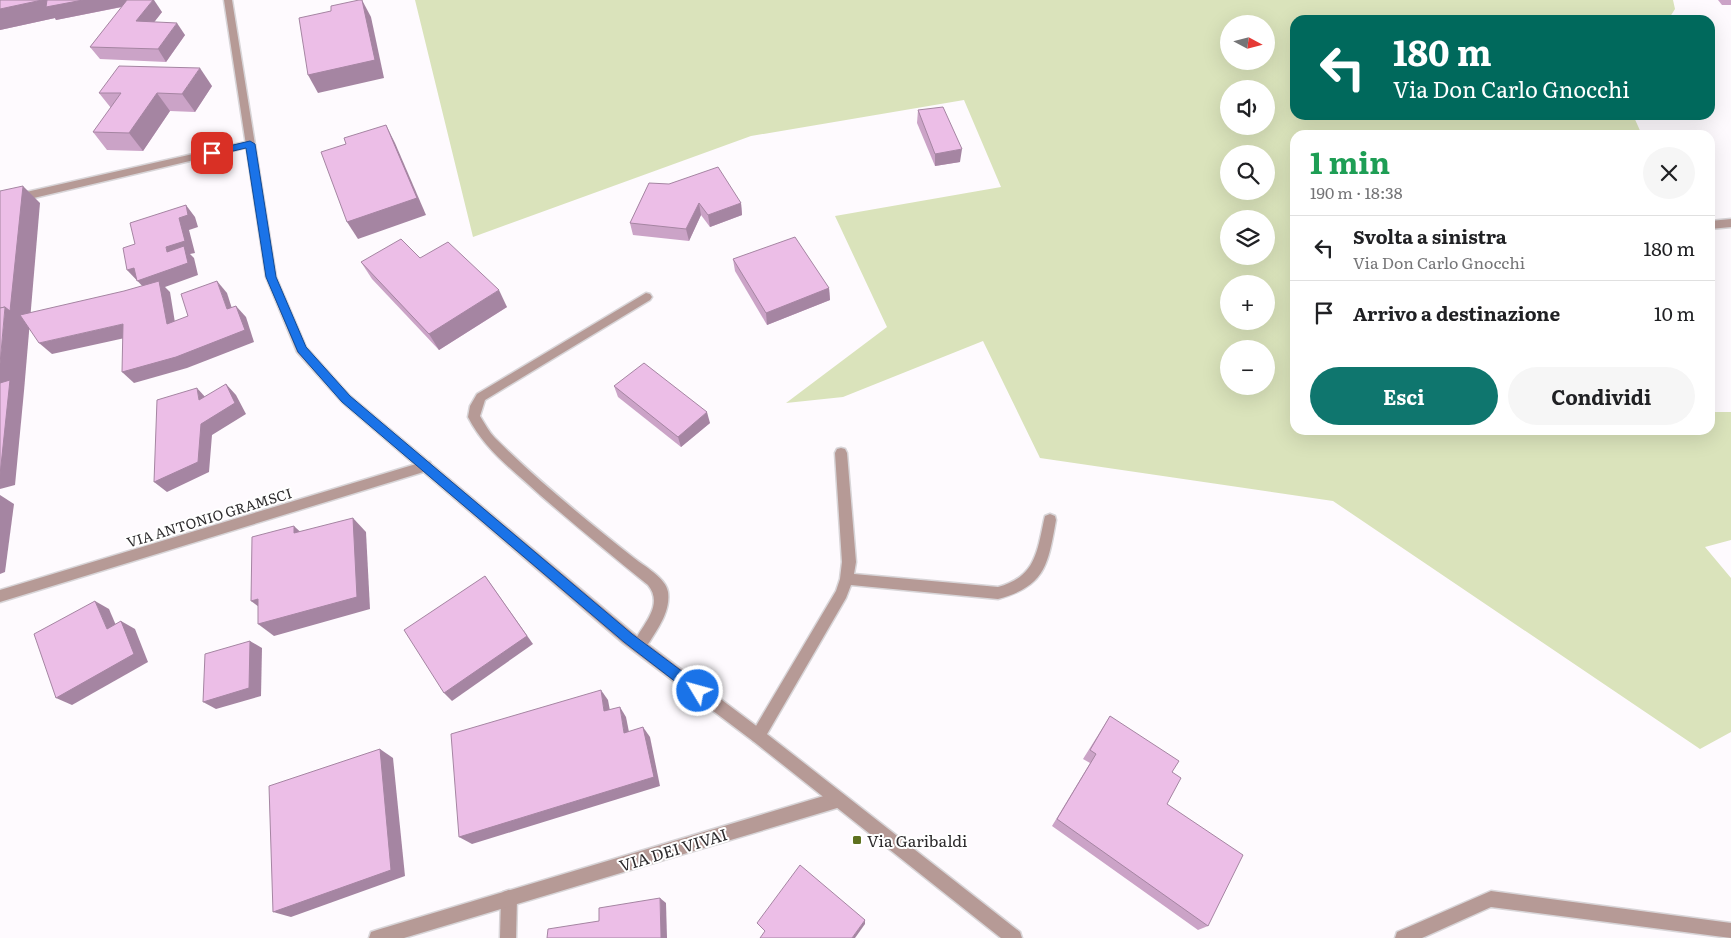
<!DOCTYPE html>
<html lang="it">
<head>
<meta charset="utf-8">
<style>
  :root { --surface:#fff; --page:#f6f6f6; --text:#202124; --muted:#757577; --line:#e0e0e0; --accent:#0f766e }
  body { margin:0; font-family:Literata,serif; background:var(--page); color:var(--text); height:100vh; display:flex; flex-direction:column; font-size:19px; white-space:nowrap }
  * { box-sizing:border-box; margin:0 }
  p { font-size:16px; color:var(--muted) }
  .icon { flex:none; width:28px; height:28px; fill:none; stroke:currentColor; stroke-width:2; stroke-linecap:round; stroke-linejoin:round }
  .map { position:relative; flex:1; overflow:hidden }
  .side { position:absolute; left:1290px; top:130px; width:425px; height:305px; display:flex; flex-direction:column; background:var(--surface); border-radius:15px; box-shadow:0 5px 20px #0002 }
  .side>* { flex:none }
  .banner { position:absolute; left:1290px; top:15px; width:425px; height:105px; border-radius:15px; box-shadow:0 5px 20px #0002; background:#00695c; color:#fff; overflow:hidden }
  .needle { width:32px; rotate:97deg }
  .controls { position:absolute; left:1220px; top:15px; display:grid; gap:10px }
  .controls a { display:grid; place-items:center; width:55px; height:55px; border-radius:50%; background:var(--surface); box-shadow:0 5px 20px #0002; font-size:25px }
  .pin { position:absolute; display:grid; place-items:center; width:42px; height:42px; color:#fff; margin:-21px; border-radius:10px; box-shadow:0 2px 8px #0006 }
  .me { position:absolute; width:55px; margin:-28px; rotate:307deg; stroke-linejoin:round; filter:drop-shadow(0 0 4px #0008) }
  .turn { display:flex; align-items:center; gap:18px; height:105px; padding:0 20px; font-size:22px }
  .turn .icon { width:65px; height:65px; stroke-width:2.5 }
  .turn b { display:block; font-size:35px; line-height:42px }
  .round { display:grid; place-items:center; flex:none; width:52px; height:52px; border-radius:26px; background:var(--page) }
  .headline { display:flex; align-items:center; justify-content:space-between; height:85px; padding:0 20px }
  h1 { font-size:30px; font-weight:700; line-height:38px; color:#1e9e55 }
  .cta { display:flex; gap:10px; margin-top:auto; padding:10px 20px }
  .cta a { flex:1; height:58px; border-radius:30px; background:var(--accent); color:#fff; font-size:20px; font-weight:700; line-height:58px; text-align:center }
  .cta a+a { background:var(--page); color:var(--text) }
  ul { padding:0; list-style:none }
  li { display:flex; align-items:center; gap:15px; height:65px; padding:0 20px; border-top:1px solid var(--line) }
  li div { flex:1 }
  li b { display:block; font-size:19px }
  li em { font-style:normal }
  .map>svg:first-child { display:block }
</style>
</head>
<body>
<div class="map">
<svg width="1731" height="938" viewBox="0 0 1731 938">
  <rect width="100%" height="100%" fill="#fefafe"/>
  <path fill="#dae3bb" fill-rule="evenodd" d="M415,0h1258l2,9 -7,11h-373v95h338l9,20h-347v295h415v-18h21v128l-26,7 26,31v154l-31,17 -367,-248 -293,-43 -57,-117 -140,56 -57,6 101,-76 -52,-111 166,-29 -37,-87 -213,36 -278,101zM1229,24h37v37h-37zM1229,89h37v37h-37zM1229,154h37v37h-37zM1229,219h37v37h-37zM1229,284h37v37h-37zM1229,349h37v37h-37z"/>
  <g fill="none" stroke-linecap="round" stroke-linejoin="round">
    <defs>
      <polygon id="service" points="509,890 515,892 517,898 516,938 500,938 501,898 503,892"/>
      <g id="minor">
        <polygon points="250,141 253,142 253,146 0,206 0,198"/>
        <polygon points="1731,219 1731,227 1710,229 1710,221"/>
        <path d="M646,293l4,1 2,3 -2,3 -165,100 -5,16c5,8 9,16 15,22 43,43 91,82 139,120 10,8 32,20 34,34 3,22 -14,41 -24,59l-5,2 -5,-2 -2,-5c9,-20 33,-40 16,-61 -36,-29 -72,-59 -108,-90 -26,-24 -56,-46 -72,-78l2,-11 7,-12z"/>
        <path d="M841,448l4,1 2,4 9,109 -2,12 144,13c37,-10 39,-34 46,-67l1,-4 5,-2 5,2 1,4c-8,44 -10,66 -58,79l-147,-14 -5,13 -83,143 -5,2 -5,-2 -2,-5 2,-5 83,-140 4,-12 2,-17 -7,-109 2,-4z"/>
        <polygon points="426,461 430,462 432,466 430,470 0,602 0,590"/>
        <polygon points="837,792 842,795 845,800 842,805 837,808 404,938 369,938 371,932 377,930"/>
        <polygon points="1491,891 1731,923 1731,938 1491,907 1422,938 1395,938 1397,932"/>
      </g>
      <polygon id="tertiary" points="224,0 232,0 276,277 306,347 350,396 633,633 763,731 1020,932 1022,938 1001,938 753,741 623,643 342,402 297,352 266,277"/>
    </defs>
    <use href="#service" stroke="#d8d5d8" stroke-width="3"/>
    <use href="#minor" stroke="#d8d5d8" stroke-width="3"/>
    <use href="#tertiary" stroke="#d8d5d8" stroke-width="3"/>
    <use href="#service" fill="#b69a96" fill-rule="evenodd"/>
    <use href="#minor" fill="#b69a96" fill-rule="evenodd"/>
    <use href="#tertiary" fill="#b69a96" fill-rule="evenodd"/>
  </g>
  <g fill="#cba3c7">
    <polygon points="0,0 126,1 162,12 154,22 185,35 166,62 100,59 90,47 122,7 56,20 55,18 0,30"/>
    <polygon points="1718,0 1731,0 1731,5 1722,5"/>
    <polygon points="212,86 195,112 170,111 143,151 107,150 93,132 111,108 99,93"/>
    <polygon points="918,110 960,162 935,166 917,123"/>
    <polygon points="649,183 741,203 742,215 710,227 701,215 689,241 633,235 630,223"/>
    <polygon points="420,258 507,307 439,350 372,279 361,262"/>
    <polygon points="733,259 829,288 830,300 767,325 735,271"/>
    <polygon points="614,386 710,423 681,447 618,397"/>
    <polygon points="1110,716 1172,772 1167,804 1208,926 1198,930 1052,826 1090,763 1083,759"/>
  </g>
  <g fill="#a585a2">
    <polygon points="42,0 126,0 126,6 56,20 55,18 0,30 0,9"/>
    <polygon points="153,0 154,0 162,12 145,34 136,21"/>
    <polygon points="362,0 371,17 384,78 318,93 308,75"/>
    <polygon points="177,23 185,35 166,62 158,49"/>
    <polygon points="200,68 212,86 195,112 182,94"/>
    <polygon points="157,93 170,111 143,151 129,133"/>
    <polygon points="386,125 395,143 426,215 358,239 347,222"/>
    <polygon points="962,149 960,162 935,166 935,154"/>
    <polygon points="23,186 40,203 24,391 15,485 0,489 0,364 5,307"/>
    <polygon points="699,203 701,215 689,241 686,229"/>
    <polygon points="741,203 742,215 710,227 708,215"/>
    <polygon points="186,205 195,217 198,227 189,230 195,253 190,254 194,258 198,275 165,287 170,292 177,335 167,324 148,292 127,270 167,252 166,247 179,218"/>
    <polygon points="217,281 227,293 236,321 227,309"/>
    <polygon points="829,288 830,300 767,325 766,313"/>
    <polygon points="499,290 507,307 439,350 429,334"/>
    <polygon points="236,306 246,317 254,342 187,368 134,383 122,372"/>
    <polygon points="123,324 134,336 52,354 39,343"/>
    <polygon points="226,384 236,395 246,414 212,435 209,472 167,492 154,482"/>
    <polygon points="197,388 207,399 199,400"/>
    <polygon points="707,412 710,423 681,447 678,437"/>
    <polygon points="0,495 14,504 5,572 0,574"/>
    <polygon points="353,518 366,532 370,609 274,636 258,624"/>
    <polygon points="294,526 308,539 294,533"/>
    <polygon points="485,576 533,644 452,701 444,693"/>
    <polygon points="258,599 267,613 251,601"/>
    <polygon points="95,601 109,609 121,637 107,629"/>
    <polygon points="121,621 135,629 148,662 72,705 56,698"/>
    <polygon points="250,641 262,648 261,696 216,709 203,702"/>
    <polygon points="601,690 608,700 612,721 604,711"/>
    <polygon points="620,707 626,717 631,742 624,733"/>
    <polygon points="643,727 650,737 660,786 472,844 459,837"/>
    <polygon points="380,749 393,758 405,876 291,917 273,912"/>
    <polygon points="660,898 666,903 667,938 661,938"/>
    <polygon points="865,920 865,924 855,938 852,938"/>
  </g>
  <g fill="#ecbee7" stroke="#a585a2">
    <polygon points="0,0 42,0 0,9"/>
    <polygon points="47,0 83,0 46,7"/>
    <polygon points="127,0 153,0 136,21 177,23 158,49 90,47"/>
    <polygon points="359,0 362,0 375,60 308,75 299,18 331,11 331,6"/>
    <polygon points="119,66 200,68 182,94 157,93 129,133 93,132 121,93 99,93"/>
    <polygon points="943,107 962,149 935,154 918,110"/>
    <polygon points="386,125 417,198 347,222 321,152 346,144 344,138"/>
    <polygon points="718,167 741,203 708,215 699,203 686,229 630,223 649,183 669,184"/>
    <polygon points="23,186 10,311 5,307 0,308 0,191"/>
    <polygon points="186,205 188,215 179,218 185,241 166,247 167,252 184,246 188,263 137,281 134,268 127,270 123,248 135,244 130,223"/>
    <polygon points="795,237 829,288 766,313 733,259"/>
    <polygon points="401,239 420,258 448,242 499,290 429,334 361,262"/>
    <polygon points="159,281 167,324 188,316 181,294 217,281 227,309 236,306 245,330 176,357 122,372 123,324 39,343 20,315 124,291"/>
    <polygon points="5,307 0,364 0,308"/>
    <polygon points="644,363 707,412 678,437 614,386"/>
    <polygon points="10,380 0,475 0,383"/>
    <polygon points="226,384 235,403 201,424 198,462 154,482 157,400 197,388 199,400"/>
    <polygon points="353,518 357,597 258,624 258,599 251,601 252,537 294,526 294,533"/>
    <polygon points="485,576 527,636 444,693 404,630"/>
    <polygon points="95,601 107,629 121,621 134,654 56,698 34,634"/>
    <polygon points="250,641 249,688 203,702 205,654"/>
    <polygon points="601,690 604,711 620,707 624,733 643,727 654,777 459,837 451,734"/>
    <polygon points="1110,716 1179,761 1172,772 1181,778 1167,804 1243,855 1208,926 1057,819 1096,754 1090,750"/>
    <polygon points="380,749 391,870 273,912 269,786"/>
    <polygon points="800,865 865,920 852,938 760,938 765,931 757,923"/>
    <polygon points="660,898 661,938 547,938 548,929 599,921 599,908"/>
  </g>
  <polygon fill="#1a73e8" stroke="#114b97" points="250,141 255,144 276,277 306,347 350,396 632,634 703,687 705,691 703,696 698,697 694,696 624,642 342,402 298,352 266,277 246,148 212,156 207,153 212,150"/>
  <rect fill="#5e711f" stroke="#fff" stroke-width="2" x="852" y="835" width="10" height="10" rx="2.5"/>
  <g text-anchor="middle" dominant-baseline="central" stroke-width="4" stroke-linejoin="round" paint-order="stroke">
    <g font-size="14" fill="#2d2b2d" stroke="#fff">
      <text transform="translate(209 517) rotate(-17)">VIA ANTONIO GRAMSCI</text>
    </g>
    <g font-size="16" fill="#2d2b2d" stroke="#fff" text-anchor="start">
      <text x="867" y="840">Via Garibaldi</text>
    </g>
    <g font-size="16" fill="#2d2b2d" stroke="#fff">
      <text transform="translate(673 849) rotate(-17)">VIA DEI VIVAI</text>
    </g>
  </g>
</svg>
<div class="controls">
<a><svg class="needle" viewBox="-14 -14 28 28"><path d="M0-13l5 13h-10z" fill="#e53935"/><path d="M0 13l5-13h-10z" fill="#757577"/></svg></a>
<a><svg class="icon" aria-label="sound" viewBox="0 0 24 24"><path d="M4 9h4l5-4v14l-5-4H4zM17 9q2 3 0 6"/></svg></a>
<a><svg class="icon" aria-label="search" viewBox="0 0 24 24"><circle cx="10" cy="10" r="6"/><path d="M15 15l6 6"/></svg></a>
<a><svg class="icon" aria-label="layers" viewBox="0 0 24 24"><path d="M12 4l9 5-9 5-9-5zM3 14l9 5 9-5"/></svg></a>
<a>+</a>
<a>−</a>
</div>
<div class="pin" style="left:212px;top:153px;background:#d93025"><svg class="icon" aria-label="arrive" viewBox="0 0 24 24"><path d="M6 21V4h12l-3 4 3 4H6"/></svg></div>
<svg class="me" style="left:698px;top:691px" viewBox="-20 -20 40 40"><circle r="17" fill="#1a73e8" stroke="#fff" stroke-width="3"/><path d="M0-11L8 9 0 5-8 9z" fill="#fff"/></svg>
<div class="banner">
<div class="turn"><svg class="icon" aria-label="left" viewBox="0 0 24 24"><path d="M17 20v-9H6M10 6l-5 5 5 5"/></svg><div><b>180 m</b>Via Don Carlo Gnocchi</div></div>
</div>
<section class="side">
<div class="headline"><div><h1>1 min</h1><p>190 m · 18:38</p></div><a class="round"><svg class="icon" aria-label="close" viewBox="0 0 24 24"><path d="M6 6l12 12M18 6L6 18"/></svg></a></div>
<ul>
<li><svg class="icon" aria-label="left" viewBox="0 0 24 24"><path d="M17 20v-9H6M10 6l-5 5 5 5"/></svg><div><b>Svolta a sinistra</b><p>Via Don Carlo Gnocchi</p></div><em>180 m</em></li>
<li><svg class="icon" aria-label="arrive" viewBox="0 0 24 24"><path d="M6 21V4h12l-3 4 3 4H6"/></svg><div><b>Arrivo a destinazione</b></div><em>10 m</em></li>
</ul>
<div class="cta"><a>Esci</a><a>Condividi</a></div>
</section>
</div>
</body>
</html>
